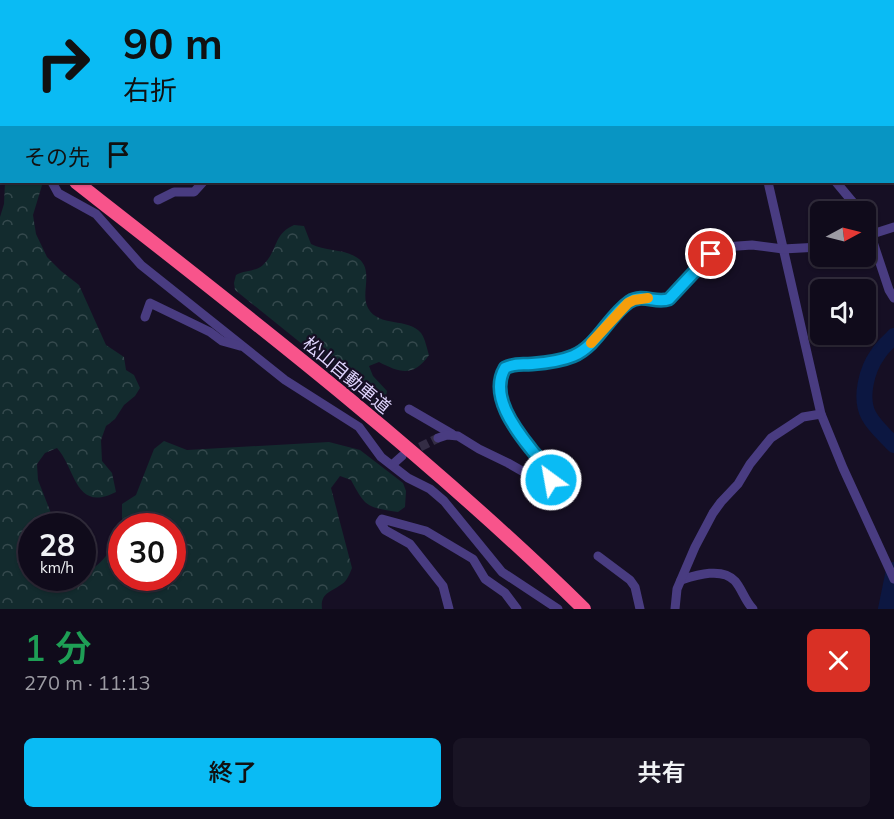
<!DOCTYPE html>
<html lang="ja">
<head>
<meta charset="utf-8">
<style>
  :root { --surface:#100b1b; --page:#191424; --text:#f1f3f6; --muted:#9c9ba3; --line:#302b3a; --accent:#0abbf4 }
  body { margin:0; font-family:Mulish,"Noto Sans JP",sans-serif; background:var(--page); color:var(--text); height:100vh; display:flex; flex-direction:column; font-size:22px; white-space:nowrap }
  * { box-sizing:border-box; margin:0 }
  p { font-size:20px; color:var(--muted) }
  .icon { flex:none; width:33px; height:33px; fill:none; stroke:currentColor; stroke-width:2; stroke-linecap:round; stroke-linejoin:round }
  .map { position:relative; height:609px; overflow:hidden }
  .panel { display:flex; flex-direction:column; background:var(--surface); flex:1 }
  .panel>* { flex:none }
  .banner { position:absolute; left:0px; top:0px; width:894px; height:183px; box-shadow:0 2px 4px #0004,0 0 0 2px var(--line); background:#0abbf4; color:#111; overflow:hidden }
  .needle { width:39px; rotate:83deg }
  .tools { position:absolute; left:810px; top:201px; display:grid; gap:12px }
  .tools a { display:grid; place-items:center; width:66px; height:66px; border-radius:9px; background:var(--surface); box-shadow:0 2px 4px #0004,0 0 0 2px var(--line); font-size:30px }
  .speed { position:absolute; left:18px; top:513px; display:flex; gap:12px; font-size:30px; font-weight:700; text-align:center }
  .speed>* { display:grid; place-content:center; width:78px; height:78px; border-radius:50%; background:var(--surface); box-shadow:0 2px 4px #0004,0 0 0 2px var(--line); line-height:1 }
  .speed small { font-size:15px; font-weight:400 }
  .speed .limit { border:9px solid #d22; background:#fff; color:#111 }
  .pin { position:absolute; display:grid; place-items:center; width:51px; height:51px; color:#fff; margin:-26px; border:3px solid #fff; border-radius:50%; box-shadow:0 2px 6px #0007 }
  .me { position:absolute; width:66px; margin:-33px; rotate:328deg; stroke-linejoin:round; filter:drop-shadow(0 0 4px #0008) }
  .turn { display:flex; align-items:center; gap:21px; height:126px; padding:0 24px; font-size:27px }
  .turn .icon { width:78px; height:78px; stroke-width:2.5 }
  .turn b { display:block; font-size:42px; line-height:51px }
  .then { display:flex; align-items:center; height:57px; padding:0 24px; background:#0003; gap:12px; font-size:22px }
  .round { display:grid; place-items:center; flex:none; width:63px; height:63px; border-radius:9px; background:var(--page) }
  .overview { display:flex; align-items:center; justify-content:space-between; height:102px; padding:0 24px }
  h1 { font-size:36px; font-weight:600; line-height:45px; color:#1e9e55 }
  .button { display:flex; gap:12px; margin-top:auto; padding:12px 24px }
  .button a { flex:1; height:69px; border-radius:9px; background:var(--accent); color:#111; font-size:24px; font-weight:600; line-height:69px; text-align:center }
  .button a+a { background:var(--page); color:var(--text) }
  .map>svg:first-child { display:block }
</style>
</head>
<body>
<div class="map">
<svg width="894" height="609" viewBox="0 0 894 609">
  <defs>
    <pattern id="forest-crowns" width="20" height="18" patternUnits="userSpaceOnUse" patternTransform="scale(1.5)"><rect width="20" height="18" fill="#132b2e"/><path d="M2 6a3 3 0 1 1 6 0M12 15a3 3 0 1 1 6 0" fill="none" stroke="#35494d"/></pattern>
  </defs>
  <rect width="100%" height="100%" fill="#160f24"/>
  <g fill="url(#forest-crowns)">
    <path d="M5,182h38l-10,33 3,19 11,23 14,14 18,14 27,60 18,12 2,13 8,5 6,13 -5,8 -11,9 -9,14 -9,7 -5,14 1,21 10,12 4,19c-41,21 -40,-23 -59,-44l-12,5 -8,11 1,16 18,46h-24v52h50l1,-7c17,0 31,-26 38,-40l1,47h50v-52h-50v-22l14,-9 18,-46 10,-8 23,9 142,-8 31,8 43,33 3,8 -1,16 -7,5c-31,-5 -32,-4 -47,-32l-11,-4 -9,12 21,80c-2,5 -5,13 -10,16 -11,8 -22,9 -20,25h-322v-392l4,-13z"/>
    <path d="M294,225l10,1 7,18c15,8 34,4 48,15 15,12 1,35 9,49 11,20 40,9 53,25 4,5 6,16 8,22 -15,22 -29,18 -50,7l-10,4 4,10 14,15 -2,10 -11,1 -139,-112 -1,-7 2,-8c9,-5 19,-3 27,-10 15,-14 10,-31 31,-40z"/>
  </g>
  <polygon fill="#0c1741" points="744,0 894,0 894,150 892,2 743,1"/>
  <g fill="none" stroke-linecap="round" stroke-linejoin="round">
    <g stroke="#0c1741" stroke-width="16">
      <polyline points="36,0 37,2"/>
      <polyline points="0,90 2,90"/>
      <path d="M894,336c-5,6 -12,11 -16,18 -11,15 -19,44 -9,62 6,11 17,20 25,29"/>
      <polyline points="886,609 894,570"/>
    </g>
    <polyline stroke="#342d45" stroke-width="9" stroke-dasharray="9 4.5" stroke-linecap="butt" points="408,453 438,438"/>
    <g stroke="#493c81" stroke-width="9">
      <polyline points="168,0 168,2"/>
      <polyline points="590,0 590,2"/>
      <polyline points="728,0 728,2"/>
      <polyline points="623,2 626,0"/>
      <polyline points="0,57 2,57"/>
      <polyline points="0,145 2,141"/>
      <polyline points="52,182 58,193 96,214 141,265 285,380 359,427 381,457 408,478 430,489 444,501 502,572 558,609"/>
      <polyline points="768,182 821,414 843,468 894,579"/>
      <polyline points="836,182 861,212"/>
      <polyline points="158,200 174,192 194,192 203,182"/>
      <polyline points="866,221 889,290 894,298"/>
      <polyline points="866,236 894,227"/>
      <polyline points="145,317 150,303 210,332 222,341 240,346"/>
      <polyline points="409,409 452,434"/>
      <path d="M438,438l9,-3 11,1 21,13 29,14 35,20h6l3,-9 -2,-4c-21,-22 -64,-69 -45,-102 10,-5 16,-3 27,-4 13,-1 29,-3 41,-8 24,-10 38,-47 60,-56 13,-5 24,4 36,-1l42,-45 13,-7 28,-2 31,4 37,-2"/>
      <polyline points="392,465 402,456"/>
      <polyline points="598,556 630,580 635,587 640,609"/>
      <path d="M681,580c16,-5 41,-13 54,1 7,8 10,20 18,28"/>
      <polyline points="449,609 443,586 410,544 385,530 380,522 382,519 426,531 473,559 485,579 505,593 517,609"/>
      <polyline points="675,609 677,589 695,547 713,513 721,502 738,484 750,464 771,438 803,417 821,414"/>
    </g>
    <g stroke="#f8548b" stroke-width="14">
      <polyline points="0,120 2,121"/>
      <path d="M76,182c174,136 350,272 508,427"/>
    </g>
  </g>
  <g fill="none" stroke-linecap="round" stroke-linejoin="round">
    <defs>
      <path id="route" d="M551,480c1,-13 -13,-21 -20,-31 -16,-20 -42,-54 -26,-81 10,-5 16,-3 27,-4 13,-1 29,-3 41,-8 24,-10 35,-39 56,-54 14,-9 27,2 40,-3l42,-45"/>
    </defs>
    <use href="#route" stroke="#067a9f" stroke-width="15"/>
    <use href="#route" stroke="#0abbf4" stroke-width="10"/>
    <polyline stroke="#f59e0b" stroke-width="10" points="591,343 628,303 634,300 648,298"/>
  </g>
  <g text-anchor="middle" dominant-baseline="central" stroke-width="4.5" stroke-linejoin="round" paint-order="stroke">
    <g font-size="18" fill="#dfd4fd" stroke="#160f24">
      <text transform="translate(347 375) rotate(40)">松山自動車道</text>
    </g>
  </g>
</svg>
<div class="tools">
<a><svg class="needle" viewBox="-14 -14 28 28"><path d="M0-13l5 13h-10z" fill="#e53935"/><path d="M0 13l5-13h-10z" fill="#9c9ba3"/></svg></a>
<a><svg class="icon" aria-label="sound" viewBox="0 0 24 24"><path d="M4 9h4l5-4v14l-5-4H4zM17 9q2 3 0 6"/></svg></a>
</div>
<div class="speed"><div>28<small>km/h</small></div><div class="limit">30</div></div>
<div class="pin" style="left:711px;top:254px;background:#d93025"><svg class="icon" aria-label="arrive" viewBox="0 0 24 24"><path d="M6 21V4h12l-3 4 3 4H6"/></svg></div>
<svg class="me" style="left:551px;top:480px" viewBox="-20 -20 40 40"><circle r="17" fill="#0abbf4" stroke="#fff" stroke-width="3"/><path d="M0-11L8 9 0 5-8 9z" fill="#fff"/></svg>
<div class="banner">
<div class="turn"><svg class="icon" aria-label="right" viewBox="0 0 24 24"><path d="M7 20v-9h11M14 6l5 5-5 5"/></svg><div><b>90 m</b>右折</div></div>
<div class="then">その先<svg class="icon" aria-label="arrive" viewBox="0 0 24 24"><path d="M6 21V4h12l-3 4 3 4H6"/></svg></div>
</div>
</div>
<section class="panel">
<div class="overview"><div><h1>1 分</h1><p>270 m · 11:13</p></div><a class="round" style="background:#d93025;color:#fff"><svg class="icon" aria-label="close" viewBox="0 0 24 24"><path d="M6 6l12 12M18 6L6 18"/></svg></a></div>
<div class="button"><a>終了</a><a>共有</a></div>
</section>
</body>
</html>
